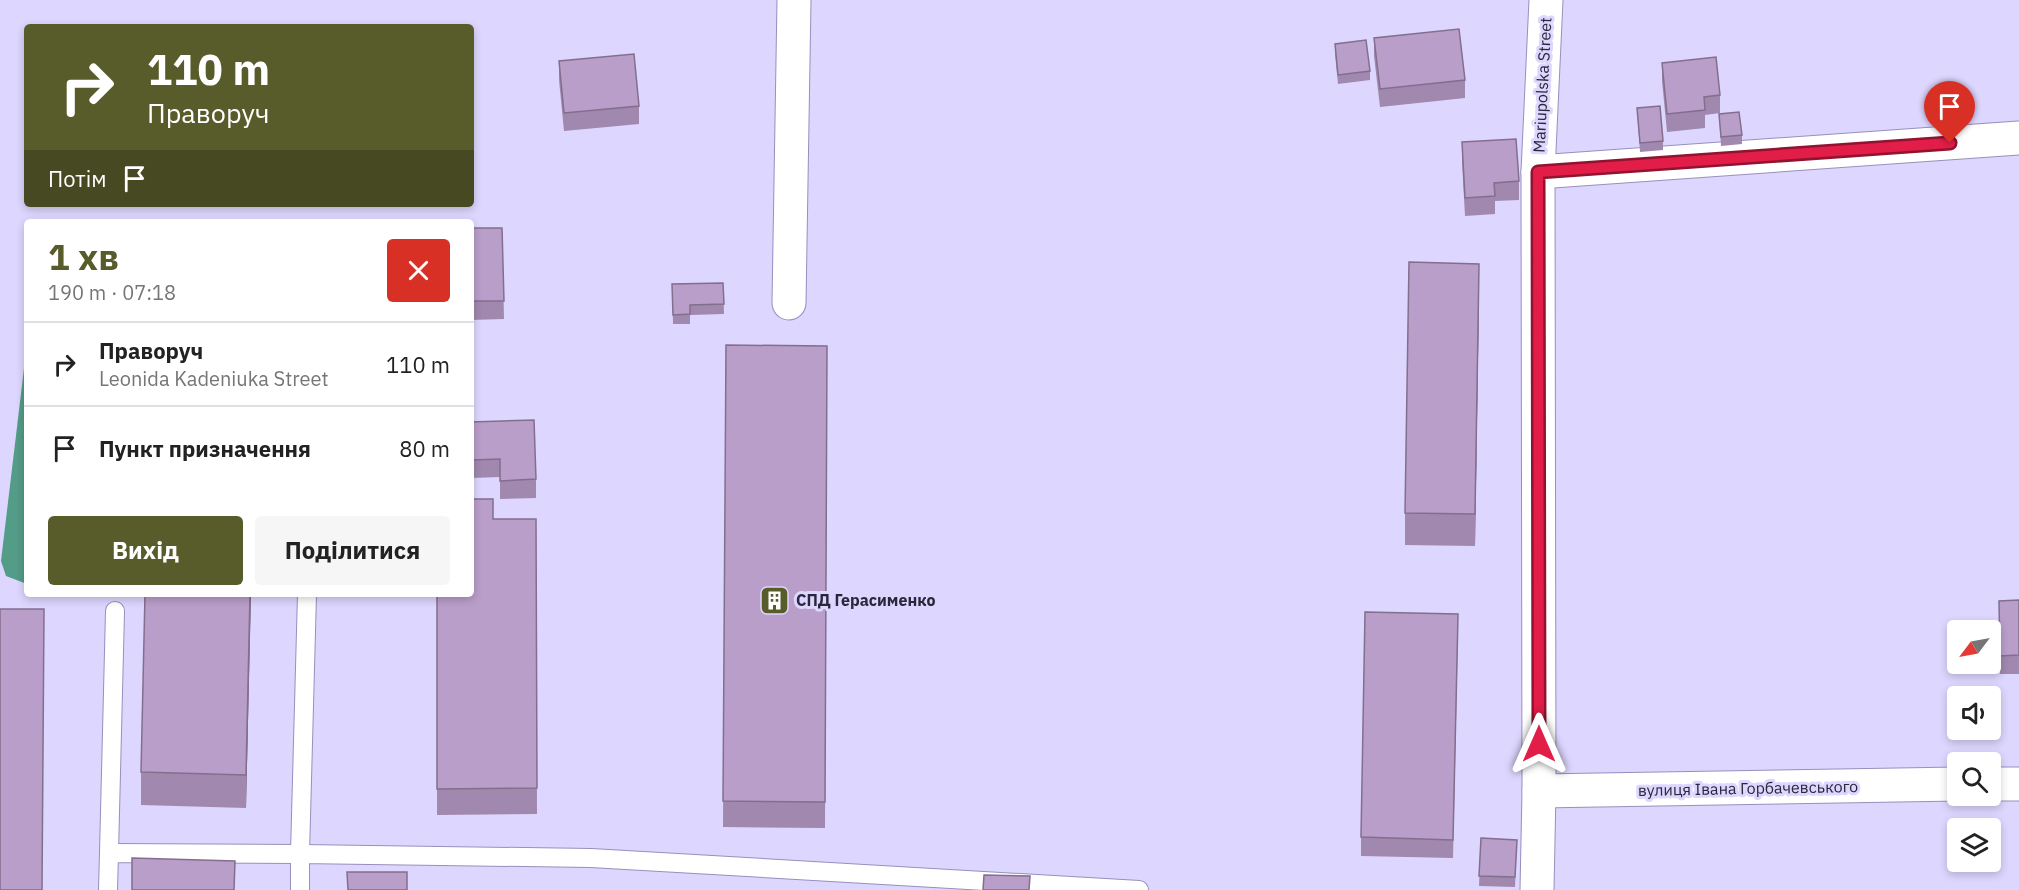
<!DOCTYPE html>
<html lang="uk">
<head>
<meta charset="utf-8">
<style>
  :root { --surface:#fff; --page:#f6f6f6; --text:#222; --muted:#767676; --line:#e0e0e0; --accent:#585c2a }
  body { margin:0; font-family:"IBM Plex Sans",sans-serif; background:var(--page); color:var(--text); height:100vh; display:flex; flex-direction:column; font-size:22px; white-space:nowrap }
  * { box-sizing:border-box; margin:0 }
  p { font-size:20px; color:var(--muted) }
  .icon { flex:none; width:33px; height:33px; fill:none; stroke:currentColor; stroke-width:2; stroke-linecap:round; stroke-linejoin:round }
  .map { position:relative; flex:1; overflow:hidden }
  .side { position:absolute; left:24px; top:219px; width:450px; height:378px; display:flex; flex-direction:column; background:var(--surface); border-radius:6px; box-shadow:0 3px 9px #0003 }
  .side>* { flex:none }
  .hud { position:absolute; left:24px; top:24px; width:450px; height:183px; border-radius:6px; box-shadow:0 3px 9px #0003; background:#585c2a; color:#fff; overflow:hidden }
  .needle { width:39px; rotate:238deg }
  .controls { position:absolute; left:1947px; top:620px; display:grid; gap:12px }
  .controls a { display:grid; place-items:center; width:54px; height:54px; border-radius:6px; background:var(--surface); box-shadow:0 3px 9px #0003; font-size:30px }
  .pin { position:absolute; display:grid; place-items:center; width:51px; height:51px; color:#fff; margin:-62px -26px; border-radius:50% 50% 50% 0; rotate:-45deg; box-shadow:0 0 6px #0007 }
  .pin .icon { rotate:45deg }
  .me { position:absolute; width:66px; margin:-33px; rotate:0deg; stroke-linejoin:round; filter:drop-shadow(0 0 4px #0008) }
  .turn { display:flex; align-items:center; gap:21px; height:126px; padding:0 24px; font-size:27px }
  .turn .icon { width:78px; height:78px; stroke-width:2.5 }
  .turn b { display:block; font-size:42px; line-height:51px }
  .then { display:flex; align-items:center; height:57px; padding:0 24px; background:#0003; gap:12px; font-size:22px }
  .round { display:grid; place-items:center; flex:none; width:63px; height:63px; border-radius:6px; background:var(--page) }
  .overview { display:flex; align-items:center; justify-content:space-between; height:102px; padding:0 24px }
  h1 { font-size:36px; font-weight:700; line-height:45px; color:var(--accent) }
  .button { display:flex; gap:12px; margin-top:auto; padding:12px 24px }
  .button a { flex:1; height:69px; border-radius:6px; background:var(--accent); color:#fff; font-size:24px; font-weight:700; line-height:69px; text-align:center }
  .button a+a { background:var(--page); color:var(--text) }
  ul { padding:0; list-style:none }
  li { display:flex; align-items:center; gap:18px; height:84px; padding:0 24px; border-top:2px solid var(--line) }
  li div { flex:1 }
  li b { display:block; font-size:22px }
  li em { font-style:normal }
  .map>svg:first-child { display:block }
</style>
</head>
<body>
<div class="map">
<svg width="2019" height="890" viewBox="0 0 2019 890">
  <rect width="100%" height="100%" fill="#ddd6fe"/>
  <polygon fill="#539c87" points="27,343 27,584 6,576 1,561"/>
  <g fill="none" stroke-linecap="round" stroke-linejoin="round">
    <defs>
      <g id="service">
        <polyline points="109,853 115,611"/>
        <polyline points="108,890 109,853 300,854 307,594"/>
        <polyline points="300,890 300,854 591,858 1139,890"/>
      </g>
      <g id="minor">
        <polyline points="1538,172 2019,138"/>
        <polyline points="789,303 794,0"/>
        <polyline points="1990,784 2019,784"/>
        <polyline points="1539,791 1958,784"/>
        <polyline points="1537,890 1539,791 1538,172 1546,0"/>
      </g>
    </defs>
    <use href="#service" stroke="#988fbe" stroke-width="20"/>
    <use href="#minor" stroke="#988fbe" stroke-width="35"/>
    <use href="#service" stroke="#fff" stroke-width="18"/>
    <use href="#minor" stroke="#fff" stroke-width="33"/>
  </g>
  <g fill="#a088ae">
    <polygon points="1374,38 1465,80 1465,98 1380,107 1374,56"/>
    <polygon points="1335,44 1370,71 1370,80 1338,84 1335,53"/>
    <polygon points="559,61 639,106 639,124 564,131 559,80"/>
    <polygon points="1662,63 1720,95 1720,113 1705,115 1705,128 1667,132 1662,81"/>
    <polygon points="1637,108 1663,141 1663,150 1640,152"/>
    <polygon points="1719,114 1742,135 1742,144 1721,146"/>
    <polygon points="1462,142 1519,181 1519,200 1495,201 1495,214 1465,216 1462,161"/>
    <polygon points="471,228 502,228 504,319 471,320"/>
    <polygon points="723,283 724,314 690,315 690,324 673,324 672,284"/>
    <polygon points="1479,296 1475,546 1405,545 1405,513"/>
    <polygon points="726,345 827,346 825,828 723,827"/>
    <polygon points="471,422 536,479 536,498 500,499 500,477 471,478"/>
    <polygon points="493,519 536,519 537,814 437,815 437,594"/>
    <polygon points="251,594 246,808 141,805 141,772"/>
    <polygon points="2019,600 2019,674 2000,674 1999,601"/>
    <polygon points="1458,632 1453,858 1361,856 1361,837"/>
    <polygon points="1481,838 1517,840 1515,887 1479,886"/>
  </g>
  <g fill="#826f8d">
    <polygon points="1479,264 1479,296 1475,546 1475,514"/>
    <polygon points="250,594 251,594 246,808 246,775"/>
  </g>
  <g fill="#ba9eca" stroke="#826f8d" stroke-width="1.5">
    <polygon points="1459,29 1465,80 1380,89 1374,38"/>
    <polygon points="1366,40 1370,71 1338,75 1335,44"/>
    <polygon points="634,54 639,106 564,113 559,61"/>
    <polygon points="1716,57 1720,95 1704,97 1705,110 1667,114 1662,63"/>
    <polygon points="1660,106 1663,141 1640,143 1637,108"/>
    <polygon points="1739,112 1742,135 1721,137 1719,114"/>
    <polygon points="1516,139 1519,181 1494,183 1495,196 1465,198 1462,142"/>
    <polygon points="471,228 502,228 504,301 471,301"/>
    <polygon points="1409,262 1479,264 1475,514 1405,513"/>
    <polygon points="723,283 724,304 690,305 690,314 673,315 672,284"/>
    <polygon points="726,345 827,346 825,802 723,801"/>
    <polygon points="534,420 536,479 500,481 500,459 471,460 471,422"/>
    <polygon points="471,499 493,499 493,519 536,519 537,788 437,789 437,594 471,594"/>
    <polygon points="145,594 250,594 246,775 141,772"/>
    <polygon points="2019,600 2019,655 2000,656 1999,601"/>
    <polygon points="0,609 44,609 42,890 0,890"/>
    <polygon points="1365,612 1458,614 1453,840 1361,837"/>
    <polygon points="1481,838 1517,840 1515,877 1479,876"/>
    <polygon points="132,858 235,861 234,890 132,890"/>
    <polygon points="347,872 407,872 407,890 348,890"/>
    <polygon points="984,875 1030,876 1029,890 983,890"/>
  </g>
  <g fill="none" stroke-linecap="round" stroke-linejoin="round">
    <defs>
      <polyline id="route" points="1539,744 1538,172 1950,143"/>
    </defs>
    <use href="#route" stroke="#92132f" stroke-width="15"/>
    <use href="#route" stroke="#e11d48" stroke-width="10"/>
  </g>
  <defs>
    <symbol id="building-square" viewBox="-11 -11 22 22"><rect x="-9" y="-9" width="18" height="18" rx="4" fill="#585c2a" stroke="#ddd6fe"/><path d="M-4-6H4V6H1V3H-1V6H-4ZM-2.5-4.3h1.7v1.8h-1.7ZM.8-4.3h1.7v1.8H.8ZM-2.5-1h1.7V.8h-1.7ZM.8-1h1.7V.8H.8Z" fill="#fff"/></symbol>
  </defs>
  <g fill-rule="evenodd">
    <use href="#building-square" x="758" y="584" width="33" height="33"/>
  </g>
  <g text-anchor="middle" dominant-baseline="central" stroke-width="6" stroke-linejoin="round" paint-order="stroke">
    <g font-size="16" fill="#2a273a" stroke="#ddd6fe">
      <text transform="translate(1542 85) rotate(-87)">Mariupolska Street</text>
      <text transform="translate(1748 788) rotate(-1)">вулиця Івана Горбачевського</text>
    </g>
    <g font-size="16" font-weight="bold" fill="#2a273a" stroke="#ddd6fe" text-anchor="start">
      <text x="796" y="600">СПД Герасименко</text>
    </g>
  </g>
</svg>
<div class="controls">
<a><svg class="needle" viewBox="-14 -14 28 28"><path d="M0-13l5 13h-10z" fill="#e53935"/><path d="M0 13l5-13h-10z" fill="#767676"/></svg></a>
<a><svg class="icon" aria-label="sound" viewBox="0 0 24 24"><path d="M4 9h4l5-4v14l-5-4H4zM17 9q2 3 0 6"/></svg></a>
<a><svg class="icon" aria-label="search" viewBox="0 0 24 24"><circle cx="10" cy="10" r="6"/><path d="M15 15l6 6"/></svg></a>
<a><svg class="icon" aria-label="layers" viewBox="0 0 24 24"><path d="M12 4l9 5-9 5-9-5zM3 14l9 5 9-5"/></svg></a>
</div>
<div class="pin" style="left:1950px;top:143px;background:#d93025"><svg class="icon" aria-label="arrive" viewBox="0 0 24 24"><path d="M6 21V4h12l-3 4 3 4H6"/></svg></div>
<svg class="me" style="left:1539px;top:744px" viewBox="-20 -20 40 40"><path d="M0-17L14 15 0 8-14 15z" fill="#e11d48" stroke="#fff" stroke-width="4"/></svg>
<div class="hud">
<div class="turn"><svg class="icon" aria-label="right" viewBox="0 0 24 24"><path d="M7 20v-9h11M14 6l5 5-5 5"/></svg><div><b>110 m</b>Праворуч</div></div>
<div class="then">Потім<svg class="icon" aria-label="arrive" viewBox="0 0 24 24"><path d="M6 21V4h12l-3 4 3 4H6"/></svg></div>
</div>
<section class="side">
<div class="overview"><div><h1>1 хв</h1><p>190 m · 07:18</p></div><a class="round" style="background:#d93025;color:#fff"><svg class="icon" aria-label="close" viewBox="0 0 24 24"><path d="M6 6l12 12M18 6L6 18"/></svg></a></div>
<ul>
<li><svg class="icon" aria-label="right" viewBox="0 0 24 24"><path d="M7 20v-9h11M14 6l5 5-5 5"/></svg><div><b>Праворуч</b><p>Leonida Kadeniuka Street</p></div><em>110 m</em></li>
<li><svg class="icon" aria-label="arrive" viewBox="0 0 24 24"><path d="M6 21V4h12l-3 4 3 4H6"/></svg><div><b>Пункт призначення</b></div><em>80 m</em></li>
</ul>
<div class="button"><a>Вихід</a><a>Поділитися</a></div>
</section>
</div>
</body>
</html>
